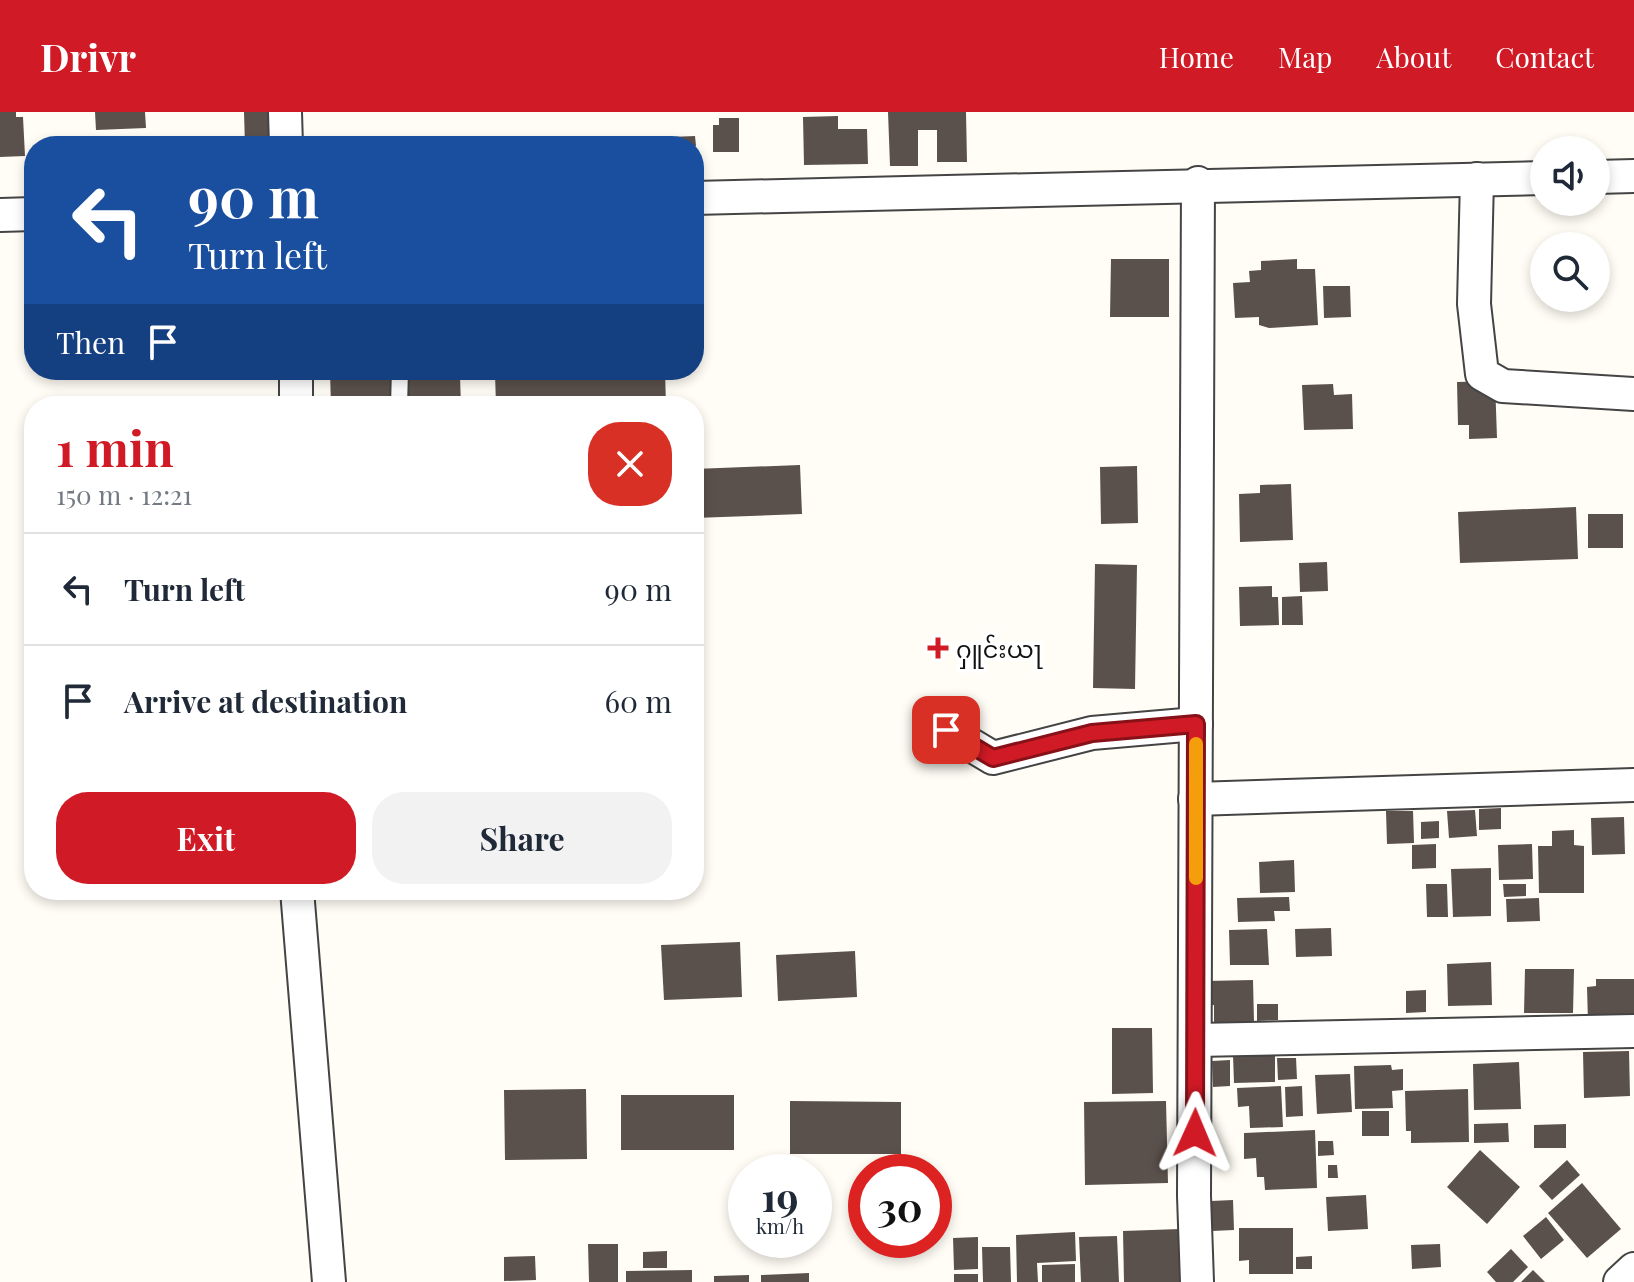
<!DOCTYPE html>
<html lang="en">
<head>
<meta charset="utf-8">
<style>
  :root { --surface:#fff; --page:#f2f2f3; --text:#1f2937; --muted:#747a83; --line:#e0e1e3; --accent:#d01a25 }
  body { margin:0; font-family:"Playfair Display","Noto Sans Myanmar",serif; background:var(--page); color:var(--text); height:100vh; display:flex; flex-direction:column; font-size:30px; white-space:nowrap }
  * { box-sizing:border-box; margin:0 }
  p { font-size:26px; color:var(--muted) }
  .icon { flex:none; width:44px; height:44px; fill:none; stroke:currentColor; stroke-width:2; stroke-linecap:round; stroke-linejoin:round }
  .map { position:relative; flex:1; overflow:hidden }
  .details { position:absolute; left:24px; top:284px; width:680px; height:504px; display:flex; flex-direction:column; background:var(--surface); border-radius:32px; box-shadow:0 4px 12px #0003 }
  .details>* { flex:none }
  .hud { position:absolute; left:24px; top:24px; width:680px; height:244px; border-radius:32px; box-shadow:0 4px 12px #0003; background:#1a4fa0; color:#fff; overflow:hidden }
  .buttons { position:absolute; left:1530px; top:24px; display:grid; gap:16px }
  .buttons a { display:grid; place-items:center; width:80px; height:80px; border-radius:50%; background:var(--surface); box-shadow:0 4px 12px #0003; font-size:40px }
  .speed { position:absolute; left:728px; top:1042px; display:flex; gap:16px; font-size:40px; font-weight:700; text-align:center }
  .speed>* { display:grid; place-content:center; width:104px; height:104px; border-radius:50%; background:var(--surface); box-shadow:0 4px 12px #0003; line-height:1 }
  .speed small { font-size:20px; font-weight:400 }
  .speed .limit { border:12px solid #d22; background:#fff; color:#111 }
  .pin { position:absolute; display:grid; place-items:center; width:68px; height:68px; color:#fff; margin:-34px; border-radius:16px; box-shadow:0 4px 12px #0006 }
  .me { position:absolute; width:88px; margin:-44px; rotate:1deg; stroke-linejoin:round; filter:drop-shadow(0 0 6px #0008) }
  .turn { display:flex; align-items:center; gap:28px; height:168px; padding:0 32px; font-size:36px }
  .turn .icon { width:104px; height:104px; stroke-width:2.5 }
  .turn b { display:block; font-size:56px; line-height:68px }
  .then { display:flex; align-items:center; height:76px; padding:0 32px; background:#0003; gap:16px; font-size:30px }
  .round { display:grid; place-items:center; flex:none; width:84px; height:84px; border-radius:32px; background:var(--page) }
  .summary { display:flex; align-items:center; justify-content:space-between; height:136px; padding:0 32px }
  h1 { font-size:48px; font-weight:700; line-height:60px; color:var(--accent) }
  .cta { display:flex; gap:16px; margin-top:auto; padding:16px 32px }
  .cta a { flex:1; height:92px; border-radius:32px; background:var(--accent); color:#fff; font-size:32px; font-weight:700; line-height:92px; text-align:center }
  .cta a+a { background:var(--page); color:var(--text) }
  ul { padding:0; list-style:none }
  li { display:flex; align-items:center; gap:24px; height:112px; padding:0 32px; border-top:2px solid var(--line) }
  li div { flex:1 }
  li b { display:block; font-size:30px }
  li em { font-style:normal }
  header { display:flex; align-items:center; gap:48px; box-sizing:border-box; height:112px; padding:0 40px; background:var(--accent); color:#fff }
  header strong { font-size:38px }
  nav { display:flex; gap:44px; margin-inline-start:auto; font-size:28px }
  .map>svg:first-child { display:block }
</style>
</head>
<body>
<header>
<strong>Drivr</strong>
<nav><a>Home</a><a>Map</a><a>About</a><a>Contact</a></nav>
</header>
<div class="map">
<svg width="1634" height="1170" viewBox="0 0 1634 1170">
  <rect width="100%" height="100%" fill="#fffdf5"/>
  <g fill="#5b514c">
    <polygon points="0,0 16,0 16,5 23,5 25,44 0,45"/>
    <polygon points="95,0 145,0 146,16 96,18"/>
    <polygon points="244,0 272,0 274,34 245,34"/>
    <polygon points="888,0 966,0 967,50 937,50 937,18 918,18 918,54 890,54"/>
    <polygon points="838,4 838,17 867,17 868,52 804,53 803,5"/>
    <polygon points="719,6 739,6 739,40 713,40 713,13 719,13"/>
    <polygon points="695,24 696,34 670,34 670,25"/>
    <polygon points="1111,147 1169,147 1169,205 1110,205"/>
    <polygon points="1297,147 1297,157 1315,157 1318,213 1269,216 1259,213 1259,205 1235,206 1233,171 1250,170 1249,159 1261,158 1261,149"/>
    <polygon points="1323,174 1350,174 1351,205 1324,206"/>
    <polygon points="390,258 391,294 331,294 330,260"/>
    <polygon points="618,258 665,258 666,294 496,294 495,262"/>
    <polygon points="460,264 461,294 407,294 406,265"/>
    <polygon points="1495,269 1497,326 1469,327 1469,313 1458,313 1457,270"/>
    <polygon points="1333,272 1334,283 1352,282 1353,317 1304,318 1302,273"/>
    <polygon points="800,353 802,402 694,406 694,357"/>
    <polygon points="1137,354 1138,411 1101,412 1100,355"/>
    <polygon points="1291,372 1293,428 1240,430 1239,382 1260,381 1260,373"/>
    <polygon points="1576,395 1578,447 1460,451 1458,400"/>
    <rect x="1588" y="402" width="35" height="34"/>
    <polygon points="1327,450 1328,479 1300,480 1299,451"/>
    <polygon points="1095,452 1137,453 1135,577 1093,576"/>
    <polygon points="1272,474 1272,485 1278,485 1279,513 1240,514 1239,475"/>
    <polygon points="1302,484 1303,513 1282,513 1282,485"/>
    <polygon points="1501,696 1501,717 1479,718 1479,697"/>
    <polygon points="1475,698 1477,724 1449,726 1447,699"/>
    <polygon points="1386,699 1413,699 1414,731 1387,732"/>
    <polygon points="1624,705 1625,742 1592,743 1591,706"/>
    <polygon points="1439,709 1439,726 1421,727 1421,710"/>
    <polygon points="1574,718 1574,733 1584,734 1584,781 1539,781 1538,734 1552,734 1552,719"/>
    <polygon points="1436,732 1436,756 1412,757 1412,733"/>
    <polygon points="1532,732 1533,767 1499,768 1498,733"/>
    <polygon points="1294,748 1295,780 1260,781 1259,750"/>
    <polygon points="1491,756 1491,804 1453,805 1451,757"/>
    <polygon points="1426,772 1447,772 1448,805 1427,805"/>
    <polygon points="1503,772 1526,772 1526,784 1504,785"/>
    <polygon points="1289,785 1290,799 1274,799 1275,809 1238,810 1237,786"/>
    <polygon points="1539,786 1540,809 1507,810 1506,787"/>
    <polygon points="1331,816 1332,844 1296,845 1295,817"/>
    <polygon points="1267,817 1269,853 1230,853 1229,818"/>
    <polygon points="740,830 742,885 664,888 661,833"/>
    <polygon points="855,839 857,885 778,889 776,843"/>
    <polygon points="1491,850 1492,893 1448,894 1447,852"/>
    <polygon points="1525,857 1574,857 1573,901 1524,901"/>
    <polygon points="1596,867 1634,867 1634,909 1588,910 1587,875 1596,874"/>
    <polygon points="1253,868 1254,910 1214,911 1214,893 1207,894 1206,869"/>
    <polygon points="1426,878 1426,900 1406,901 1406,879"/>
    <polygon points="1257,892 1278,892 1278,908 1257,909"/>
    <polygon points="1112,916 1152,916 1153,981 1112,982"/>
    <polygon points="1629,939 1630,984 1584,986 1583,940"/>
    <polygon points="1275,942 1275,970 1234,971 1233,943"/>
    <polygon points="1277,946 1296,946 1297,967 1278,968"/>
    <polygon points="1230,948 1230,974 1213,975 1212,949"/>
    <polygon points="1519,950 1521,997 1474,998 1473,952"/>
    <polygon points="1391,953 1392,958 1403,957 1403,978 1392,979 1393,996 1355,997 1354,954"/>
    <polygon points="1350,962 1352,1000 1317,1002 1315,963"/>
    <polygon points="1281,974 1283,1015 1250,1016 1249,994 1238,995 1237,976"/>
    <polygon points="1302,974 1303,1004 1286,1005 1285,975"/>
    <polygon points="586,977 587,1047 505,1048 504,978"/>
    <polygon points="1468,977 1469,1030 1411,1031 1411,1019 1406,1019 1405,979"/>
    <rect x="621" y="983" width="113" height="55"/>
    <polygon points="790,989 901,990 901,1042 790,1042"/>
    <polygon points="1166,989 1168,1071 1085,1073 1084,990"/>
    <rect x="1362" y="999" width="27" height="25"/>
    <polygon points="1508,1011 1509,1030 1474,1031 1474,1012"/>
    <polygon points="1566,1012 1566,1036 1534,1036 1534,1013"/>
    <polygon points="1315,1018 1317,1076 1265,1078 1264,1065 1257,1065 1256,1046 1244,1047 1244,1021"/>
    <polygon points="1318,1029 1333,1029 1334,1043 1318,1044"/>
    <polygon points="1480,1038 1520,1075 1487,1112 1447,1075"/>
    <polygon points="1567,1048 1580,1063 1552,1088 1539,1074"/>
    <polygon points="1328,1053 1337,1053 1338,1066 1328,1066"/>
    <polygon points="1582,1071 1621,1117 1587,1146 1548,1101"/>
    <polygon points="1366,1083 1368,1117 1328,1119 1326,1085"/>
    <polygon points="1233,1088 1234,1118 1212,1119 1211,1089"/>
    <polygon points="1546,1105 1564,1128 1541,1147 1523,1124"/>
    <polygon points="1239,1116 1293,1116 1293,1162 1249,1162 1249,1148 1239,1149"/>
    <polygon points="1180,1117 1182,1170 1124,1170 1123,1119"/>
    <polygon points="1075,1120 1076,1149 1037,1151 1038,1170 1017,1170 1016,1123"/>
    <polygon points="1117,1124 1119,1170 1081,1170 1079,1125"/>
    <polygon points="978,1125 978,1157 954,1158 953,1126"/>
    <polygon points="588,1132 618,1132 618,1170 589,1170"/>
    <polygon points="1440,1132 1441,1155 1412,1157 1411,1133"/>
    <polygon points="982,1135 1010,1135 1011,1170 983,1170"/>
    <polygon points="1511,1137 1528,1155 1513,1170 1496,1170 1487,1160"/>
    <polygon points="667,1139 667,1156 643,1156 643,1140"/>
    <polygon points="535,1144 536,1168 504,1169 504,1145"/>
    <polygon points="1312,1144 1312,1157 1296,1157 1296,1145"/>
    <polygon points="1075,1152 1075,1170 1042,1170 1042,1153"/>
    <polygon points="692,1158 692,1170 626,1170 626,1159"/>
    <polygon points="1533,1158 1545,1170 1521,1170"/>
    <polygon points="809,1161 809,1170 761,1170 761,1163"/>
    <rect x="954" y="1162" width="24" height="8"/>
    <polygon points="749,1163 749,1170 714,1170 714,1164"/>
  </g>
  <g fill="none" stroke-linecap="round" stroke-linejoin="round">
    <defs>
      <polyline id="lane" points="399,294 400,258"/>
      <g id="street">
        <polyline points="285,0 286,34"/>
        <polyline points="1596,65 1634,64"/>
        <polyline points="1477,67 1474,192 1482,262 1503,274 1634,282"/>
        <polyline points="694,86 1544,66"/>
        <polyline points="0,103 34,102"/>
        <polyline points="296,258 296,294"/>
        <polyline points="946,618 993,646 1092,621 1196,612"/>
        <polyline points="1195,687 1634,673"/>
        <polyline points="297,778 329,1170"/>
        <polyline points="1196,928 1634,919"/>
        <polyline points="1197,1170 1194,1084 1198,71"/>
        <polyline points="1620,1170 1634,1157"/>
      </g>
    </defs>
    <use href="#lane" stroke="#444" stroke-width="20"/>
    <use href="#street" stroke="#444" stroke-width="36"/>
    <use href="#lane" stroke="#fff" stroke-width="16"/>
    <use href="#street" stroke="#fff" stroke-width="32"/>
  </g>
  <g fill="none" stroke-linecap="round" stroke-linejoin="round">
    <defs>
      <polyline id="route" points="946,618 993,646 1092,621 1196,612 1195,1021"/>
    </defs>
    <use href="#route" stroke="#871118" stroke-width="20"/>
    <use href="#route" stroke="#d01a25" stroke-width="14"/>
    <polyline stroke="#f59e0b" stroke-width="14" points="1196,632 1196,766"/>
  </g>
  <path fill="#d01a25" stroke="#fff" stroke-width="3" d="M934 524h8v8h8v8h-8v8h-8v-8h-8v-8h8z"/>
  <g text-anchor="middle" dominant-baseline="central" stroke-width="8" stroke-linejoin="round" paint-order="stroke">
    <g font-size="24" fill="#111" stroke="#fff" text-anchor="start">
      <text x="956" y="536">ႁူင်းယႃ</text>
    </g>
  </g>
</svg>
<div class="buttons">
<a><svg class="icon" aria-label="sound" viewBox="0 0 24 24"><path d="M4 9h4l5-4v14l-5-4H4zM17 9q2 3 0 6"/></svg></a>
<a><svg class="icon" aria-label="search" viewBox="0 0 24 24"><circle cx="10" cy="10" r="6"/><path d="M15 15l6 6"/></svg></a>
</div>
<div class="speed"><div>19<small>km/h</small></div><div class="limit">30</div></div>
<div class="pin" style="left:946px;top:618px;background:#d93025"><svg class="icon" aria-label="arrive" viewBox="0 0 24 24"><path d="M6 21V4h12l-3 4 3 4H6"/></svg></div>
<svg class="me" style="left:1195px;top:1021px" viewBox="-20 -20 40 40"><path d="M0-17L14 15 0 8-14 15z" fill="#d01a25" stroke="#fff" stroke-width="4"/></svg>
<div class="hud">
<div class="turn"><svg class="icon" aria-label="left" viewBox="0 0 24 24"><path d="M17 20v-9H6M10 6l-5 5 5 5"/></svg><div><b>90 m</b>Turn left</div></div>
<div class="then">Then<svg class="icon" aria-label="arrive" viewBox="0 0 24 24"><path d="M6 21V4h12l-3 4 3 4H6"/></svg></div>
</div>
<section class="details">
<div class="summary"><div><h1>1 min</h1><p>150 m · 12:21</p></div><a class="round" style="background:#d93025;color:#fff"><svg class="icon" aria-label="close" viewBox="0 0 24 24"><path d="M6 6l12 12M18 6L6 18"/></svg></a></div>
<ul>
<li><svg class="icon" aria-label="left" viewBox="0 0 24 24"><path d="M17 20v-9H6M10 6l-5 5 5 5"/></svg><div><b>Turn left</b></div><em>90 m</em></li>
<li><svg class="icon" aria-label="arrive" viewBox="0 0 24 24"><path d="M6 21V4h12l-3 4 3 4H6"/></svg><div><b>Arrive at destination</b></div><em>60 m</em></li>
</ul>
<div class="cta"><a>Exit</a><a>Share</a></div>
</section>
</div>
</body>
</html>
